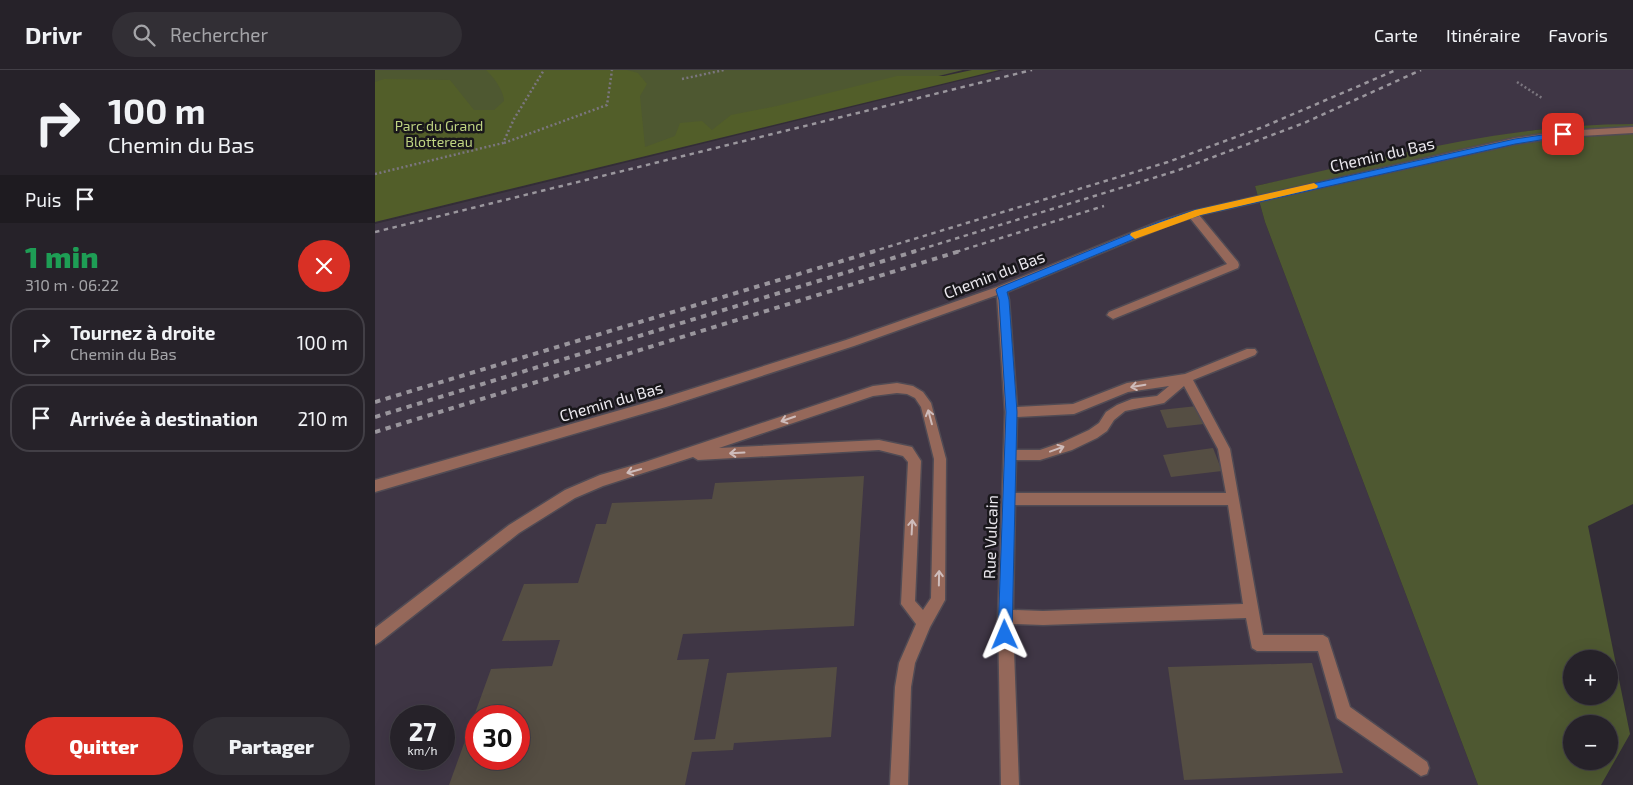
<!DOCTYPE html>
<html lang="fr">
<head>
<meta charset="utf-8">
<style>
  :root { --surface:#262229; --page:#322f35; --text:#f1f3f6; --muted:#a4a4a8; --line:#423f46; --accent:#d93025 }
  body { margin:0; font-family:"Exo 2",sans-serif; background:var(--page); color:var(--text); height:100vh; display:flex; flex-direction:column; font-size:19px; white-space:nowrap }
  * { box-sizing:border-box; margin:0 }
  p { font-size:16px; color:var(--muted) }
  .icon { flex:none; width:28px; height:28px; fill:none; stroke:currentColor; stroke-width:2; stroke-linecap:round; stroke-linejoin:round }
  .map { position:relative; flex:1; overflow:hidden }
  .sheet { display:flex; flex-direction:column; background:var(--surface); width:375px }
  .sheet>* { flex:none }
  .banner { background:#262229; color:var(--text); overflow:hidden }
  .fabs { position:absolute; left:1188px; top:580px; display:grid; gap:10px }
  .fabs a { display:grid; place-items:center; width:55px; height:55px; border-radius:50%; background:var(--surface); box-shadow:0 5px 20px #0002,0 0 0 1px var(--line); font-size:25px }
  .speed { position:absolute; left:15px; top:635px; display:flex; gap:10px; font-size:25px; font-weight:700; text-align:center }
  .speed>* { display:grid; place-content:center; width:65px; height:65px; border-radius:50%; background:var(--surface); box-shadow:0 5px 20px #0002,0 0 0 1px var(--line); line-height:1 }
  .speed small { font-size:12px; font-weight:400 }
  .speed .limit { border:8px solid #d22; background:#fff; color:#111 }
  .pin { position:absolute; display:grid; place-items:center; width:42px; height:42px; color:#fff; margin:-21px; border-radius:10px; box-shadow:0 2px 8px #0006 }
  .me { position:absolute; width:55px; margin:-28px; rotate:359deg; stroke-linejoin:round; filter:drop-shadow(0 0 4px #0008) }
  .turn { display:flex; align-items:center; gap:18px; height:105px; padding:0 25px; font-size:22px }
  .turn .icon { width:65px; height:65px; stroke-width:2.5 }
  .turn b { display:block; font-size:35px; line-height:42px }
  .then { display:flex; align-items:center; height:48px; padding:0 25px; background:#0003; gap:10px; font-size:19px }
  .round { display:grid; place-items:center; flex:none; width:52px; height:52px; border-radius:26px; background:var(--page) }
  .summary { display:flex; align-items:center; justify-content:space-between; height:85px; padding:0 25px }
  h1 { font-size:30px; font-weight:800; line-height:38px; color:#1e9e55 }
  .button { display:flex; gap:10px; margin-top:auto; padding:10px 25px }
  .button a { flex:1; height:58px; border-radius:30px; background:var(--accent); color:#fff; font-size:20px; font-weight:800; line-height:58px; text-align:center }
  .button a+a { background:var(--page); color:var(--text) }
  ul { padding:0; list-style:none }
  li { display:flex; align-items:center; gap:15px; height:68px; margin:0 10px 8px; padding:0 15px; border:2px solid var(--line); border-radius:20px }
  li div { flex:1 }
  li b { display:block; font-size:19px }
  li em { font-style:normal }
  header { display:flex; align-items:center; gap:30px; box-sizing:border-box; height:70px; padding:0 25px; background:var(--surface); border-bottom:1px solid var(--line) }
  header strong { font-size:24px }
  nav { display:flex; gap:28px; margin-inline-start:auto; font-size:18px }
  .search { width:350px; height:45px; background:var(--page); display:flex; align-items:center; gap:12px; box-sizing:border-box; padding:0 18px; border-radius:28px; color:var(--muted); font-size:19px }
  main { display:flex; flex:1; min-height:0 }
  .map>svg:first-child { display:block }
</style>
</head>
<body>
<header>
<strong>Drivr</strong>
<div class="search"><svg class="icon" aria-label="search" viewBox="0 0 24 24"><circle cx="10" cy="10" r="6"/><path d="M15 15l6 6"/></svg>Rechercher</div>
<nav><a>Carte</a><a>Itinéraire</a><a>Favoris</a></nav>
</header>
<main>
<section class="sheet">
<div class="banner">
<div class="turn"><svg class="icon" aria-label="right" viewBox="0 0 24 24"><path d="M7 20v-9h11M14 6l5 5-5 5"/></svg><div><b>100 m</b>Chemin du Bas</div></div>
<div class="then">Puis<svg class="icon" aria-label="arrive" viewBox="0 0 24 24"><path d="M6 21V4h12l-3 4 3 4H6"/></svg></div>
</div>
<div class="summary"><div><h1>1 min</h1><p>310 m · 06:22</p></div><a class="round" style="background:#d93025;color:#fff"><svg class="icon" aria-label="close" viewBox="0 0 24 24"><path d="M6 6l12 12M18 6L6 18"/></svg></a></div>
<ul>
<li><svg class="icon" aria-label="right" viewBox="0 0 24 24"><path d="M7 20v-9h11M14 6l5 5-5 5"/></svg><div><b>Tournez à droite</b><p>Chemin du Bas</p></div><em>100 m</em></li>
<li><svg class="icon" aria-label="arrive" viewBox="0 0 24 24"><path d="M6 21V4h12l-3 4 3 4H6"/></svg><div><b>Arrivée à destination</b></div><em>210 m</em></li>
</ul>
<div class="button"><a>Quitter</a><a>Partager</a></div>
</section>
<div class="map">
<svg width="1258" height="715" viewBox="0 0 1258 715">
  <rect width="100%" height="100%" fill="#332d37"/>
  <path fill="#3f3645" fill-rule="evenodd" d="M629,0h629v54l-91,5 -46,7 -241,50 10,36 213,563h-1103v-561zM26,646h43v43h-43zM101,646h43v43h-43z"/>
  <g fill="#4e5831" fill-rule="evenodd">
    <polygon points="0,0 588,0 0,145"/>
    <path d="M1258,54v380l-45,22 42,208 -29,51h-123l-213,-563 -10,-36c124,-27 250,-62 378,-62zM1196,589h38v37h-38zM1196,654h38v37h-38z"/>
  </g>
  <path fill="#525e29" d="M111,0h141l11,3 9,11 -7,12 5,51 30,-11 5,-13 22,-2 10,9 19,-15 46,-9 120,-30h47l28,-6h27l-624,152v-140l9,-3 66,1 24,30h20l10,-9c0,-10 -11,-25 -18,-31z"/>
  <g fill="#554e43" fill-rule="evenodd">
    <polygon points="822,336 829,354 792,358 785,340"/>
    <polygon points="838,378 847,401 796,407 788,385"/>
    <path d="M489,406l-10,150 -171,8 -6,26 32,-1 -15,81 21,-1 12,-66 110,-6 -6,70 -97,6 -1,7 -41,2 -7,33h-236l42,-116 61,-3 8,-26 -58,1 22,-57 54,-1 18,-59h10l6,-21 100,-4 3,-16zM101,646h43v43h-43z"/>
    <polygon points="937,593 968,703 809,710 793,597"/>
  </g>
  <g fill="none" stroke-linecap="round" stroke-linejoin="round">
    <defs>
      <g id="minor">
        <path d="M1258,57v6l-70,4 -48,7 -316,71 39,47 1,3 -1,3 -125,51 -6,-4 2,-3 118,-48 -37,-46 -24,8 -159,66 2,8 8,107 56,-3 54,-21 58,-9 62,-25h8l2,3 -2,3 -62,25 37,69 33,186h60l5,3 22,69 77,55 2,6 -2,6 -6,2 -84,-58 -19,-67h-61l-5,-3 -6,-30 -203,7 -30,-1 6,161h-18l-3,-168 7,-205 -8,-117 -143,51 -188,61 -291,85v-12l291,-83 180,-57 151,-53 161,-65 31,-10 326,-74 48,-7zM794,316l-12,10 -25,3 -15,6 -11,7 -7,11 -10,7 -26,12 -23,8h-24l1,-33 57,-3 54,-22zM809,316l34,63 8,44h-211l1,-33h24l32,-10 25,-12 10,-7 7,-11 11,-9 39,-8zM640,435h213l15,99 -200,7 -30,-1z"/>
        <path d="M522,313l16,3 10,6 8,11 15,56 -1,141 -15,27 -15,36 -4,24 -3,98h-18l5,-98 4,-24 17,-39 -15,-20 7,-142 -5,-6 -24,-6 -181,10 -5,-3 -90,29 -28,12 -56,35 -139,109 -5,3v-17l134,-103 56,-35 35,-15 45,-13 228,-76zM522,323l10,1 8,4 6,9 13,52 -3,139 -8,12 -8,-9 6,-140 -9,-14 -33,-7 -160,8 154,-52z"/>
      </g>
    </defs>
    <use href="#minor" stroke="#514b54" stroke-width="3"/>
    <g stroke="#7b767f" stroke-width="2.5" stroke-dasharray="2 2.5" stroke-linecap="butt">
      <polyline points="307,9 349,0"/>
      <polyline points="1142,12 1167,28"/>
      <polyline points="129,73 232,35 237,0"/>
      <polyline points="0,104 128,73 139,49 169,0"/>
    </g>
    <use href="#minor" fill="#95685a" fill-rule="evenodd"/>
    <g stroke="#9a969d" stroke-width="2.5" stroke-dasharray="4.5 4.5" stroke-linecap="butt">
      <polyline points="0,162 657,0"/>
      <polyline points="496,182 793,92 888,57 1021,0"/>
      <polyline points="537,182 801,101 929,53 1046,0"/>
      <polyline points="581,182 729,136"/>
    </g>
    <g stroke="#9a969d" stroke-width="4" stroke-dasharray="5.5 5.5" stroke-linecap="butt">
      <polyline points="0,332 500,181"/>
      <polyline points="0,347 541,181"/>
      <polyline points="0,362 585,181"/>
    </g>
  </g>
  <defs><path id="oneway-shaft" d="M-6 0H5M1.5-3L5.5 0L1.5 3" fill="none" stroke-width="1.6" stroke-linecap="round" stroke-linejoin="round" transform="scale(1.25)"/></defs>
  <g stroke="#cebcbb">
    <use href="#oneway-shaft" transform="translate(763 316) rotate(170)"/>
    <use href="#oneway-shaft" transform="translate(555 347) rotate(-105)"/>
    <use href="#oneway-shaft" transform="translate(413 349) rotate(161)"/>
    <use href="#oneway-shaft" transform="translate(682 379) rotate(-20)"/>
    <use href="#oneway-shaft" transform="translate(362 383) rotate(177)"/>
    <use href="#oneway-shaft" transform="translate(259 401) rotate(164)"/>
    <use href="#oneway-shaft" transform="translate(537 457) rotate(-87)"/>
    <use href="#oneway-shaft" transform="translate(564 508) rotate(-89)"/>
  </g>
  <polygon fill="#1a73e8" stroke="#114b97" points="1188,62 1192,64 1191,66 1140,74 826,145 790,156 632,222 634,230 642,342 637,565 635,570 630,572 625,570 623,565 631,342 624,230 621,220 623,218 784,152 820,140 1140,69"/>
  <polygon fill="#f59e0b" points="939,113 943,116 942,118 826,145 760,169 755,165 756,163 820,140"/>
  <g text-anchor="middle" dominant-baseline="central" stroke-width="5" stroke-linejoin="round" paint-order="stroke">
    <g font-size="14" fill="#bfd482" stroke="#19171b">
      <text x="64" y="55">Parc du Grand<tspan x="64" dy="16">Blottereau</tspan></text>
    </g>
    <g font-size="16" fill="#ece9ef" stroke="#19171b">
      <text transform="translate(1007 84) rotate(-13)">Chemin du Bas</text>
      <text transform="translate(619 204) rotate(-21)">Chemin du Bas</text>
      <text transform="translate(236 331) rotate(-16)">Chemin du Bas</text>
      <text transform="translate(615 467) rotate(-88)">Rue Vulcain</text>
    </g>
  </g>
</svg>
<div class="fabs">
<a>+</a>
<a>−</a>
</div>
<div class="speed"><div>27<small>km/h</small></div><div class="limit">30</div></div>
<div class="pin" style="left:1188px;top:64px;background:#d93025"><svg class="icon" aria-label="arrive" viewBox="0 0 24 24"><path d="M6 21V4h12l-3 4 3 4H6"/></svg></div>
<svg class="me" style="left:630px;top:565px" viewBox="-20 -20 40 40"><path d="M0-17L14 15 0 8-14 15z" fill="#1a73e8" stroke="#fff" stroke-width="4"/></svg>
</div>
</main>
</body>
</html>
